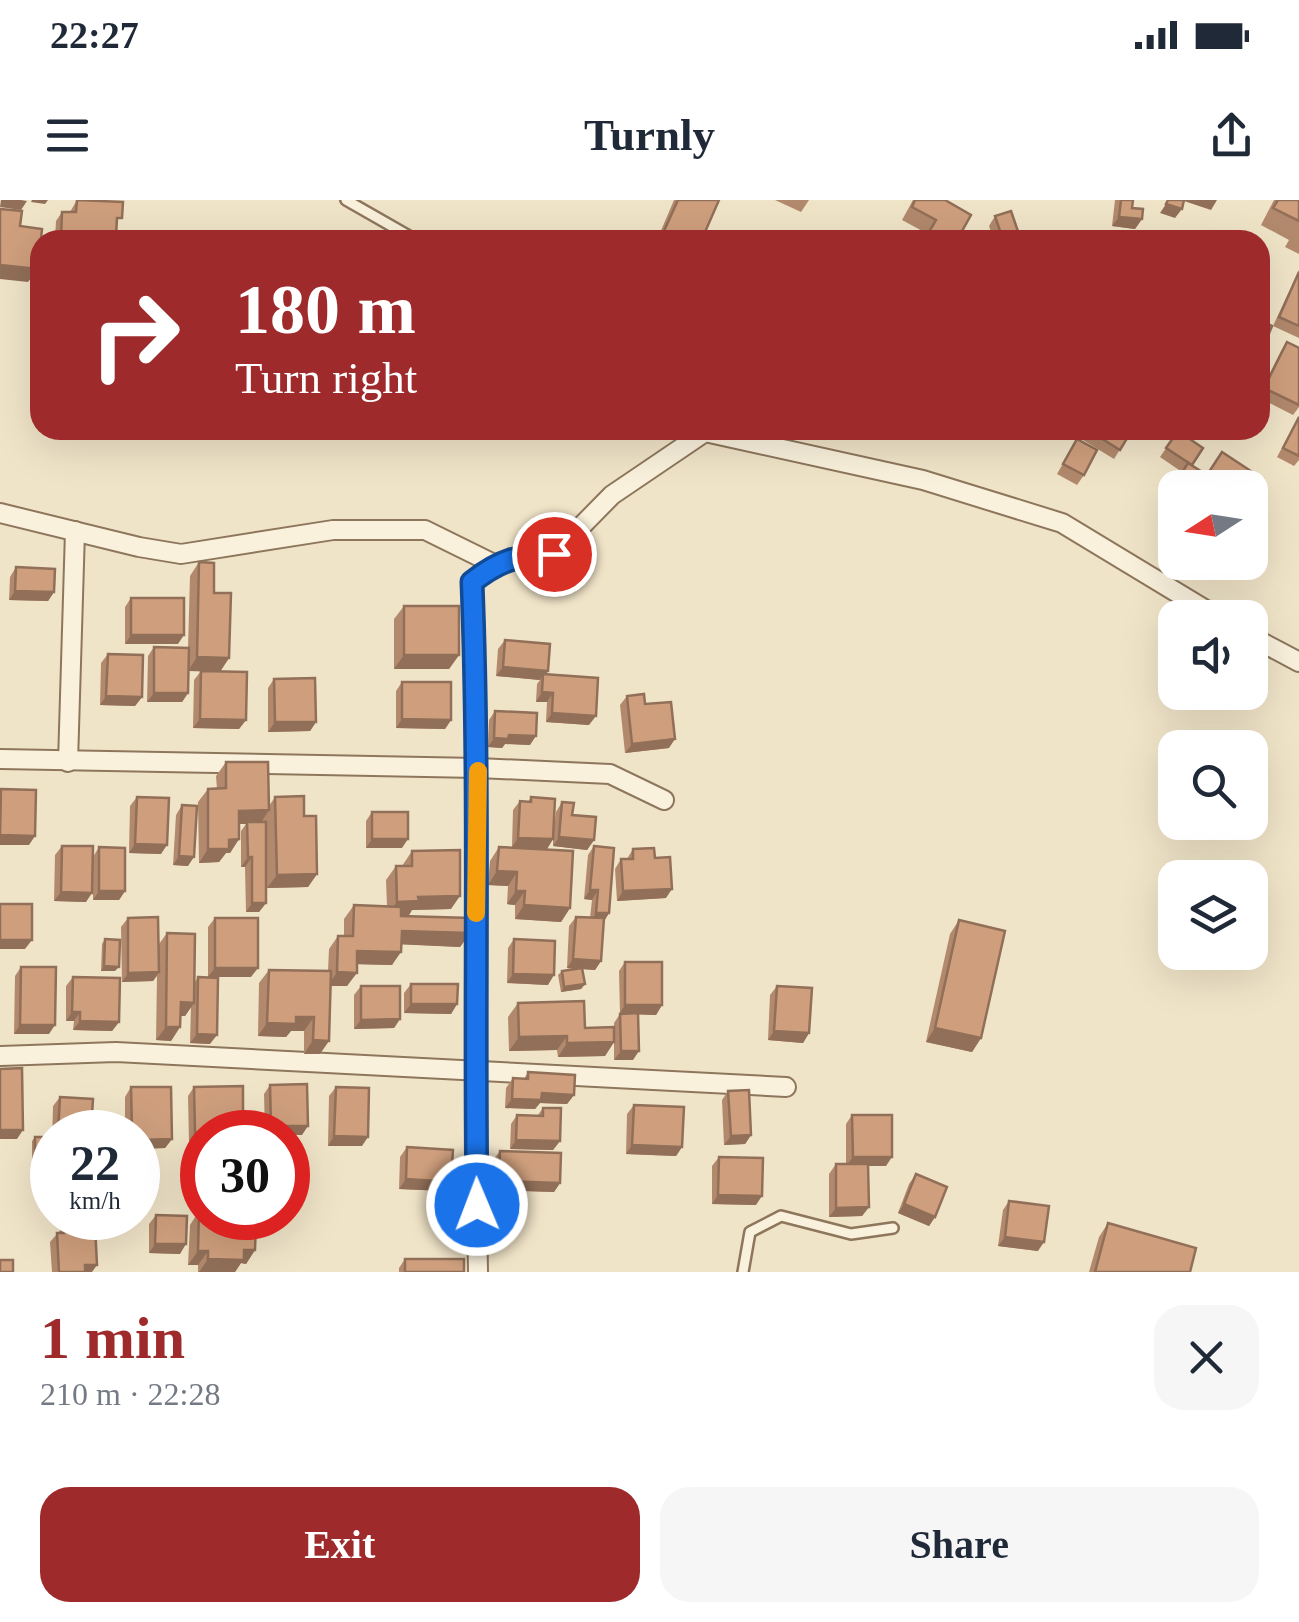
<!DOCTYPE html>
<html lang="en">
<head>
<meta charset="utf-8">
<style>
  :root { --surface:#fff; --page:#f6f6f7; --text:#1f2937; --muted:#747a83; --accent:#9e2a2b }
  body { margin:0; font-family:Georgia,serif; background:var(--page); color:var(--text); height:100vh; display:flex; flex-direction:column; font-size:38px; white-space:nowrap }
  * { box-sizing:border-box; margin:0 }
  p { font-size:32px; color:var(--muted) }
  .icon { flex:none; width:55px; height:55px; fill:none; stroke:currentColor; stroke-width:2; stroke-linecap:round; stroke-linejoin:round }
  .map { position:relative; height:1072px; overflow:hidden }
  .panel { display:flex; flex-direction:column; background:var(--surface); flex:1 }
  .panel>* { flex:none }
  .guide { position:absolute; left:30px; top:30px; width:1240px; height:210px; border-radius:30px; box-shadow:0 10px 40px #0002; background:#9e2a2b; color:#fff; overflow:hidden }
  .needle { width:65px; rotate:258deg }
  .tools { position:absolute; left:1158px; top:270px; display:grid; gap:20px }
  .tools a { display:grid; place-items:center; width:110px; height:110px; border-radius:20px; background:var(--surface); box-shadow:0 10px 40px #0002; font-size:50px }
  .speed { position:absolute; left:30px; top:910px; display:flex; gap:20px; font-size:50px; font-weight:700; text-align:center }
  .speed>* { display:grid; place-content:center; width:130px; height:130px; border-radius:50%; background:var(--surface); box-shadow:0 10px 40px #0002; line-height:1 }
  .speed small { font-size:25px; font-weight:400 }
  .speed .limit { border:15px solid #d22; background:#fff; color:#111 }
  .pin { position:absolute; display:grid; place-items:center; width:85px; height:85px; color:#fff; margin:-42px; border:5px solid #fff; border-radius:50%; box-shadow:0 2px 10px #0007 }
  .me { position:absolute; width:110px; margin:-55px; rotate:359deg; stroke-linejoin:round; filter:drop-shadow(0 0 8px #0008) }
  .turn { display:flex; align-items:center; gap:35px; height:210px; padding:0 40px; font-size:45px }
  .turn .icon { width:130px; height:130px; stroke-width:2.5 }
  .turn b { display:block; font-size:70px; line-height:85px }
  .round { display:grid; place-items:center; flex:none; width:105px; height:105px; border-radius:30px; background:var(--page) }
  .summary { display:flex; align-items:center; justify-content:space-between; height:170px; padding:0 40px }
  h1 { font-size:60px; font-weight:700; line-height:75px; color:var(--accent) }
  .button { display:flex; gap:20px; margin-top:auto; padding:20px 40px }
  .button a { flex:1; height:115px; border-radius:30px; background:var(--accent); color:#fff; font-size:40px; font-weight:700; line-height:115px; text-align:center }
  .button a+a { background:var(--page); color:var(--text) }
  .status { display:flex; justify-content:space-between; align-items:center; height:70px; padding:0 50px; background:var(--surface); direction:ltr }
  .status svg { height:28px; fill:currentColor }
  header { display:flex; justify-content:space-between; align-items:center; height:130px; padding:0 40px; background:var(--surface); font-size:45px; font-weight:700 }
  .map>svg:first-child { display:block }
</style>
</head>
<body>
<div class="status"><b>22:27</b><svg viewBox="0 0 49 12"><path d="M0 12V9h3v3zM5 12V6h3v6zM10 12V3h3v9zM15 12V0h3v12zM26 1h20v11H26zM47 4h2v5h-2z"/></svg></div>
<header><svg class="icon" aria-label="menu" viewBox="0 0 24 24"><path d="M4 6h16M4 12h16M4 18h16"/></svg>Turnly<svg class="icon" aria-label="share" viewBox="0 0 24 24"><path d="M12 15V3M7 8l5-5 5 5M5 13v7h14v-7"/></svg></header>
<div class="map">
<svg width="1299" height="1072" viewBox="0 0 1299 1072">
  <rect width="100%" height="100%" fill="#f0e4c8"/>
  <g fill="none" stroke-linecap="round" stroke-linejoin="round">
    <defs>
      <g id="service">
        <polyline points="346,0 416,40"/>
        <polyline points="743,1072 750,1032 781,1016 851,1034 893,1028"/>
      </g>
      <g id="minor">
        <polyline points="0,313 139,347 181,354 333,330 425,330 494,364"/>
        <polyline points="1250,436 1299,462"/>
        <polyline points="0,559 478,568 610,574 664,600"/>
        <polyline points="68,562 75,331"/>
        <polyline points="0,856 116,852 786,887"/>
        <path d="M478,1072c-4,-230 2,-460 -6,-690 29,-24 45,-26 82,-28l58,-59 93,-63 218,48 139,43 157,95"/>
      </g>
    </defs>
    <use href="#service" stroke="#8d765c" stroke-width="14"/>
    <use href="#minor" stroke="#8d765c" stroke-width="22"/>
    <use href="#service" stroke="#faf1dc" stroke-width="9"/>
    <use href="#minor" stroke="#faf1dc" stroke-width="18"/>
  </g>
  <g fill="#b2896c">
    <polygon points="77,0 117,27 114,40 55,40 56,21 62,12 70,12"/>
    <polygon points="674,0 719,0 705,32 723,40 657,40"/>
    <polygon points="775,0 809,0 801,12"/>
    <polygon points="913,0 945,0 957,40 908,40 914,32 924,38 926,33 902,20"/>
    <polygon points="1115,0 1133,0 1132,8 1142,19 1135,29 1112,26"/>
    <polygon points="1274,0 1299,0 1299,54 1285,47 1289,40 1261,25"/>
    <polygon points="995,16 1021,40 994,40 989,26"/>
    <polygon points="1299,70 1299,138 1273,126"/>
    <polygon points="1260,120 1268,136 1261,145 1260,145"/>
    <polygon points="1287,142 1299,148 1299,207 1293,215 1260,198 1260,193 1281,151"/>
    <polygon points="1299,216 1299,260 1294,266 1277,257"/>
    <polygon points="1083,230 1132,230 1114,259 1078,237"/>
    <polygon points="1178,231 1192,265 1207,275 1263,279 1175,288 1175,308 1163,300 1182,272 1160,257"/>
    <polygon points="1077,239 1084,275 1077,285 1057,274"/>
    <polygon points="199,362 214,393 229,458 220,471 246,520 239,529 193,528 194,480 201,471 188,471 188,493 182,502 147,502 148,456 154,447 188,448 190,376"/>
    <polygon points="16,367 54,392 48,401 9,400 10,377"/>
    <polygon points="131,398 178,444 125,444 125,407"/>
    <polygon points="404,406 459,455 449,469 394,469 394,419"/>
    <polygon points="505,440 548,471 546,475 589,525 546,522 547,502 536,502 537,484 540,480 496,476 498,449"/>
    <polygon points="108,454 142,497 135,506 100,505 101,463"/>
    <polygon points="274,479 316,522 310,531 268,532 268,488"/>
    <polygon points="402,482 451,520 445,529 396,528 396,491"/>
    <polygon points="627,496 669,548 625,553 620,505"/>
    <polygon points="495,511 530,545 505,544 502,548 488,547 489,520"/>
    <polygon points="226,562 269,606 275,597 304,616 317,674 308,687 267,688 266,628 266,703 259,712 246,712 245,667 241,667 241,631 246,624 239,624 239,639 230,653 226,653 219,662 199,663 198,602 208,589 217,589 216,576"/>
    <polygon points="137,597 161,654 129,653 130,606"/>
    <polygon points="531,597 553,639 556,612 562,602 594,640 587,650 553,646 553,639 547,649 512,647 513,610 520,601 528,602"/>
    <polygon points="182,605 188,666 173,665 176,615"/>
    <polygon points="372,612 402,648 366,648 366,621"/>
    <polygon points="62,646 86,702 54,701 55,655"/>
    <polygon points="594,646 609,713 604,721 601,761 595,770 582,769 585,784 581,789 561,792 558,775 562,771 575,769 567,768 569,726 576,717 590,718 592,700 584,699 588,655"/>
    <polygon points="99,647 125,691 119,700 93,700 93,657"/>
    <polygon points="499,647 570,708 561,722 515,719 515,705 507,704 508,686 488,685 490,661"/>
    <polygon points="633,649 666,698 617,701 615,669 621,659 627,659"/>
    <polygon points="412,651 451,709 412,710 409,715 401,715 470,733 460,747 401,744 392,765 357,764 347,786 331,786 320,854 304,854 304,831 291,831 286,837 258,836 259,783 269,770 328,771 329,749 338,736 344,736 344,719 354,705 387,706 386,680 396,666 402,666"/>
    <polygon points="128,718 159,744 167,733 195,782 198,777 210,844 190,843 191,807 185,816 181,816 180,827 171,841 156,840 157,776 153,781 122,782 121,727"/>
    <polygon points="215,718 251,777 208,777 208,727"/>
    <polygon points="959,720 981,838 972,852 926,842 950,734"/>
    <polygon points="105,739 115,771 101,771 102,744"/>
    <polygon points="514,739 548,785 507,783 508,748"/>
    <polygon points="625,762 662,805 656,815 638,814 633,860 614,860 614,823 620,814 619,771"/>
    <polygon points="21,767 49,834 14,834 15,776"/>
    <polygon points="73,777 119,822 112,831 73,830 74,821 66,821 66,786"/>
    <polygon points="411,784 457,804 451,814 404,813 404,793"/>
    <polygon points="361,786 400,819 394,828 354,829 354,795"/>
    <polygon points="777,786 809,833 803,843 768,840 770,795"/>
    <polygon points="518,803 585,828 614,842 605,856 558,857 557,850 509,851 508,817"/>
    <polygon points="528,872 574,895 567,904 540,903 535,909 505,908 506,888 513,878 524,879"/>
    <polygon points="270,885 302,935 288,932 265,932 264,894"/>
    <polygon points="131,887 172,939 165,948 138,949 138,932 125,932 125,897"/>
    <polygon points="194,887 243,931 243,932 202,932 202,941 189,941 188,896"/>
    <polygon points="336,887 362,946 328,946 329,896"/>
    <polygon points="728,891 751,935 745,944 724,945 722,900"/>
    <polygon points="60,897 91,932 52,932 52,944 53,906"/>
    <polygon points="634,905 682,947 676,956 626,954 627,914"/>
    <polygon points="543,908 560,941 553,950 510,949 511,924 517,915 538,915"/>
    <polygon points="852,915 886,966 868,966 869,1007 862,1016 829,1017 829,974 836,964 846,964 846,924"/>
    <polygon points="35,937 44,965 32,965 32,941"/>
    <polygon points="407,947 445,991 399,989 400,957"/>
    <polygon points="500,951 560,983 554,992 492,990 493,960"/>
    <polygon points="719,957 756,1005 712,1004 712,966"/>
    <polygon points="916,974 935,1017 929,1026 898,1013 909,984"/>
    <polygon points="1009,1001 1038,1051 998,1046 1003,1010"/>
    <polygon points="199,1011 246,1021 255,1050 246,1064 241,1063 235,1072 198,1072 198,1065 188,1065 190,1025"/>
    <polygon points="156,1015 180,1054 149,1053 149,1024"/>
    <polygon points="1108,1023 1190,1072 1089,1072 1099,1037"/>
    <polygon points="64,1026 92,1072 52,1072 50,1042"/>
    <polygon points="405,1059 464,1072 399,1072 399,1068"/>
  </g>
  <g fill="#916f58">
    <polygon points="1,0 21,0 27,1 21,10 0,7"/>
    <polygon points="32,0 48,0 45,4 31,2"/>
    <polygon points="1181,0 1217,0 1211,10"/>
    <polygon points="1166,4 1182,9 1175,18 1160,13"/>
    <polygon points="1119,17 1142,19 1135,29 1112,26"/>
    <polygon points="81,35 116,36 114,40 78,40"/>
    <polygon points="0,65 38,69 28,82 0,79"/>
    <polygon points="15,391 54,392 48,401 9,400"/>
    <polygon points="131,435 184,435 178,444 125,444"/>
    <polygon points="404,455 459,455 449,469 394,469"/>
    <polygon points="197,457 229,458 220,472 188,471"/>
    <polygon points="503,467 548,471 543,478 543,474 540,480 496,476"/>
    <polygon points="542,492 553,493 547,502 536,502"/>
    <polygon points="154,493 188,493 182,502 147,502"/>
    <polygon points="106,496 142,497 135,506 100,505"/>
    <polygon points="552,513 596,516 589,525 546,522"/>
    <polygon points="200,519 246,520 239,529 193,528"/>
    <polygon points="402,519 451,520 445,529 396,528"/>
    <polygon points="275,522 316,522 310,531 268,532"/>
    <polygon points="509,535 536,536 530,545 505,544 502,548 488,547 494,538"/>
    <polygon points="675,539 669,548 625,553 632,544"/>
    <polygon points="269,610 260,624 229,624 239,611"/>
    <polygon points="0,635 35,636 29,645 0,645"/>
    <polygon points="559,637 594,640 587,650 553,646"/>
    <polygon points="518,638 553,639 547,649 512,647"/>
    <polygon points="239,639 230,653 226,653 219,662 199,663 208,649 229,640"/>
    <polygon points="372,639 408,639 402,648 366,648"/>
    <polygon points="135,644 167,645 161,654 129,653"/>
    <polygon points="179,656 194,657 188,666 173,665"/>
    <polygon points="248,657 252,657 245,667 241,667"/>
    <polygon points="497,671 517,672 508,686 488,685"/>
    <polygon points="317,674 308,687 267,688 277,675"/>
    <polygon points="672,689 666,698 617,701 623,691"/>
    <polygon points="590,690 598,690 592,700 584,699"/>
    <polygon points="99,691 125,691 119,700 93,700"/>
    <polygon points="516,691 525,691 515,705 507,704"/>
    <polygon points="61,692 92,693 86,702 54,701"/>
    <polygon points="460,696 451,709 412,710 409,715 387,715 397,702 418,697"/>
    <polygon points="252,703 266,703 259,712 246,712"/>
    <polygon points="524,705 570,708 561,722 515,719"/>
    <polygon points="596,713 609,713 603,723 590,722"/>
    <polygon points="402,731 470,733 460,747 393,744"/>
    <polygon points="0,740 32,740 25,749 0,749"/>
    <polygon points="357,751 401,752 392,765 348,764"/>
    <polygon points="573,759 601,761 595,770 567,768"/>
    <polygon points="104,766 119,767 115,771 101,771"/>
    <polygon points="215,768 258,768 251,777 208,777"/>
    <polygon points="159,772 153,781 122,782 128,773"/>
    <polygon points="337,772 357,773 347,786 328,786"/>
    <polygon points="513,774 554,775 548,785 507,783"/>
    <polygon points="585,784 581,789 561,792 564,787"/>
    <polygon points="181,802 194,803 185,816 171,816"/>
    <polygon points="411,804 457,804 451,814 404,813"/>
    <polygon points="625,805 662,805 656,815 619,814"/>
    <polygon points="72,812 80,812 74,821 66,821"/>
    <polygon points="296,817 314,817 304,831 291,831 286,837 258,836 267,823"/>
    <polygon points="400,819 394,828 354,829 361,820"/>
    <polygon points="80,821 119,822 112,831 73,830"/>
    <polygon points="20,825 55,825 49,834 14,834"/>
    <polygon points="166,827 180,827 171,841 156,840"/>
    <polygon points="935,828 981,838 972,852 926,842"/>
    <polygon points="774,831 809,833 803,843 768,840"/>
    <polygon points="197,834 217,835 210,844 190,843"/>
    <polygon points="567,836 557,850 509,851 519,837"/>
    <polygon points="313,840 329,841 320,854 304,854"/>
    <polygon points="614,842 605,856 558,857 567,843"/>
    <polygon points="621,851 639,851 633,860 614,860"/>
    <polygon points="542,893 574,895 567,904 540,903 535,909 505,908 512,899"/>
    <polygon points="271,926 308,926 302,935 288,935 288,932 267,932"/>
    <polygon points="0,930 23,930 17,939 0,939"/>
    <polygon points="243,931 202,932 202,941 189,941 195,932"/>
    <polygon points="751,935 745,944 724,945 731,936"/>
    <polygon points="334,936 368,937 362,946 328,946"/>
    <polygon points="172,939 165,948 138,949 138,940"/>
    <polygon points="516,940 560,941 553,950 510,949"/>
    <polygon points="632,945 682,947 676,956 626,954"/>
    <polygon points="853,957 892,957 886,966 846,966"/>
    <polygon points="35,960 47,960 44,965 32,965"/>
    <polygon points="406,979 451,982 445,991 399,989"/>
    <polygon points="499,981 560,983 554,992 492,990"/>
    <polygon points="718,995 762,996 756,1005 712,1004"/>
    <polygon points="904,1004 935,1017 929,1026 898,1013"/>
    <polygon points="869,1007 862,1016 829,1017 836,1008"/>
    <polygon points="1005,1037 1044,1042 1038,1051 998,1046"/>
    <polygon points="155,1044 186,1044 180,1054 149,1053"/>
    <polygon points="244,1050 255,1050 246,1064 241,1063 235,1072 199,1072 208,1059"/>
    <polygon points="198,1051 208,1051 198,1065 188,1065"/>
    <polygon points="85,1065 97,1065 92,1072 80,1072"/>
  </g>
  <g fill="#cf9f7d" stroke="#916f58" stroke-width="2.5">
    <polygon points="77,0 123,2 122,18 117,18 116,36 81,35 81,40 61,40 62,12 76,12"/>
    <polygon points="678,0 719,0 705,32 723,40 675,40 676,37 664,31"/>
    <polygon points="915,0 945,0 971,15 957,40 910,40 914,32 925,39 936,20 912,7"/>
    <polygon points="1121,0 1133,0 1132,8 1143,9 1142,19 1119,17"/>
    <polygon points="1168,0 1184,0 1182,9 1166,4"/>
    <polygon points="1278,0 1299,0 1299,21 1273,8"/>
    <polygon points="0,9 22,11 20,26 42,29 38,69 0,65"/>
    <polygon points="1011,11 1021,40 1003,40 995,16"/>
    <polygon points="1299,72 1299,126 1279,117"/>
    <polygon points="1260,120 1272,126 1268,136 1260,133"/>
    <polygon points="1287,142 1299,148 1299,205 1264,188"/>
    <polygon points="1299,217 1299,256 1283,248"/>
    <polygon points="1088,230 1132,230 1120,250"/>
    <polygon points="1178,231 1203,248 1192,265 1166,248"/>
    <polygon points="1077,239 1097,250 1084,275 1063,264"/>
    <polygon points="1222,252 1263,279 1250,298 1250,288 1175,288 1173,287 1188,263 1207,275"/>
    <polygon points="199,362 214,363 214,393 231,393 229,458 197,457"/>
    <polygon points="16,367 55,369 54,392 15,391"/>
    <rect x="131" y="398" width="53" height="37"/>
    <rect x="404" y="406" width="55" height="49"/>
    <polygon points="505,440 550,444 548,471 503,467"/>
    <polygon points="154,447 189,448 188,493 154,493"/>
    <polygon points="108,454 143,455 142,497 106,496"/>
    <polygon points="201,471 247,472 246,520 200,519"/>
    <polygon points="543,474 598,478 596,516 552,513 553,493 542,492"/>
    <polygon points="315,478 316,522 275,522 274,479"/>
    <polygon points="402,482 451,482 451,520 402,519"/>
    <polygon points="644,494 645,504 671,502 675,539 632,544 627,496"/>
    <polygon points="495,511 537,513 536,536 509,535 508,539 494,538"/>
    <polygon points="226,562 268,562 269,610 239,611 239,639 229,640 229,649 208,649 208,589 226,588"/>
    <polygon points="1,589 36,590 35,636 0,635"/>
    <polygon points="304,596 304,616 316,616 317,674 277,675 275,597"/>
    <polygon points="137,597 169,598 167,645 135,644"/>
    <polygon points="531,597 555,599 553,639 518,638 520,601 531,602"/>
    <polygon points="562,602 574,603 572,615 596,617 594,640 559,637"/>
    <polygon points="182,605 197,606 194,657 179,656"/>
    <rect x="372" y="612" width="36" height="27"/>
    <polygon points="247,622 266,622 266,703 252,703 252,657 248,657"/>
    <polygon points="62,646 93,646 92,693 61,692"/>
    <polygon points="594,646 614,648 609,713 596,713 598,690 590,690"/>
    <polygon points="99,647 125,648 125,691 99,691"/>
    <polygon points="499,647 573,651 570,708 524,705 525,691 516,691 517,672 497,671"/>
    <polygon points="654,648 655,658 670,657 672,689 623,691 621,659 633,659 633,649"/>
    <polygon points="460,650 460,696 418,697 419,701 397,702 396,666 412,666 412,651"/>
    <rect x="0" y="704" width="32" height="36"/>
    <polygon points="354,705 401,707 401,716 471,718 470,733 402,731 401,752 357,751 357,773 337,772 338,736 353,736"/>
    <polygon points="158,717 159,772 128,773 128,718"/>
    <polygon points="576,717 604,718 601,761 573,759"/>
    <rect x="215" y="718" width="43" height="50"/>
    <polygon points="959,720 1005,731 981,838 935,828"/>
    <polygon points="167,733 195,734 194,803 181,802 180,827 166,827"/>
    <polygon points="105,739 120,740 119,767 104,766"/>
    <polygon points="514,739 555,741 554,775 513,774"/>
    <rect x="625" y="762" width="37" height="43"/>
    <polygon points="21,767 56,767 55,825 20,825"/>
    <polygon points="582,768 585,784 564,787 562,771"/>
    <polygon points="269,770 331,771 329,841 313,840 314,817 296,817 296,824 267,823"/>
    <polygon points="73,777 120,778 119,822 80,821 80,812 72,812"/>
    <polygon points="198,777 218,778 217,835 197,834"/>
    <polygon points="411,784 458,784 457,804 411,804"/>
    <polygon points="361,786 400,786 400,819 361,820"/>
    <polygon points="777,786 812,788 809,833 774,831"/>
    <polygon points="584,801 585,828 614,827 614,842 567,843 567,836 519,837 518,803"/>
    <polygon points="638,813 639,851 621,851 620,814"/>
    <polygon points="22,868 23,930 0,930 0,869"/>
    <polygon points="528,872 575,875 574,895 542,893 541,900 512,899 513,878 528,879"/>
    <polygon points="307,884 308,926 271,926 270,885"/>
    <polygon points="243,886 243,931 195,932 194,887"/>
    <polygon points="131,887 171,887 172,939 138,940 138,932 132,932"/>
    <polygon points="336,887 369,888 368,937 334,936"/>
    <polygon points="749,890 751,935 731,936 728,891"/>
    <polygon points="60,897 93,899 91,932 58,932"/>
    <polygon points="634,905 684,907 682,947 632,945"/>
    <polygon points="543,908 561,908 560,941 516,940 517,915 543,916"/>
    <polygon points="852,915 892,915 892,957 853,957"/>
    <polygon points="35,937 48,937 47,960 35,960"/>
    <polygon points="407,947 453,950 451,982 406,979"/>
    <polygon points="500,951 561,953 560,983 499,981"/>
    <polygon points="719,957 763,958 762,996 718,995"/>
    <polygon points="836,964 868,964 869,1007 836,1008"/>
    <polygon points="916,974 947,987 935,1017 904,1004"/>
    <polygon points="1009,1001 1049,1006 1044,1042 1005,1037"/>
    <polygon points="199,1011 202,1011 202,1018 246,1018 246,1021 256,1021 255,1050 244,1050 244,1060 208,1059 208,1051 198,1051"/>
    <polygon points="156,1015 187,1016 186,1044 155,1044"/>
    <polygon points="1108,1023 1196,1048 1190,1072 1095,1072"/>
    <polygon points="95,1025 97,1065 85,1065 85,1072 59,1072 57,1033 64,1033 64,1026"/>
    <rect x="405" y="1059" width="59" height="13"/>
    <rect x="0" y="1060" width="13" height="12"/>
  </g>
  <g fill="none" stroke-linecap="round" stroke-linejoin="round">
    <defs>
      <path id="route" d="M477,1005c-3,-208 3,-415 -5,-623 29,-23 45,-26 82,-28"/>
    </defs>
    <use href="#route" stroke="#114b97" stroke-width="25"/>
    <use href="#route" stroke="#1a73e8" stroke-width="18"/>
    <polyline stroke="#f59e0b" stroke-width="18" points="476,713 478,571"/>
  </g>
</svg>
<div class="tools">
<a><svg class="needle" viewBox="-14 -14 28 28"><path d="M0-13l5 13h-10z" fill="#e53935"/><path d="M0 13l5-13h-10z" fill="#747a83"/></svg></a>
<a><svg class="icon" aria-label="sound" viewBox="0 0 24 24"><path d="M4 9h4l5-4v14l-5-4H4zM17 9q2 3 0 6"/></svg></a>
<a><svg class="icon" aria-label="search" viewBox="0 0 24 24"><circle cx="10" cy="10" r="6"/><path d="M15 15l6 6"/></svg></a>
<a><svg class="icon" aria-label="layers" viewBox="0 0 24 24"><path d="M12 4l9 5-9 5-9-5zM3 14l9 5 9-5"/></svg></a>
</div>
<div class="speed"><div>22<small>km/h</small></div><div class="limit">30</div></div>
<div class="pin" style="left:554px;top:354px;background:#d93025"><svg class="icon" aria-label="arrive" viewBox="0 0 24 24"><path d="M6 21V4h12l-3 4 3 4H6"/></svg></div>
<svg class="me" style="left:477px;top:1005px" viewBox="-20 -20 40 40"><circle r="17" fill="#1a73e8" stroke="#fff" stroke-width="3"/><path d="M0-11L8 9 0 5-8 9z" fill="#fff"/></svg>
<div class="guide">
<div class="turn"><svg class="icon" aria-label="right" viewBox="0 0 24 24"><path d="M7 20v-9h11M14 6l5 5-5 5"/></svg><div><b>180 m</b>Turn right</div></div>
</div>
</div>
<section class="panel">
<div class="summary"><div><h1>1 min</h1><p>210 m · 22:28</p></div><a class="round"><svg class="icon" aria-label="close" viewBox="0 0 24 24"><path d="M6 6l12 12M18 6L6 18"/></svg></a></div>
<div class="button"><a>Exit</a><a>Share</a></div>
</section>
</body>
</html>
